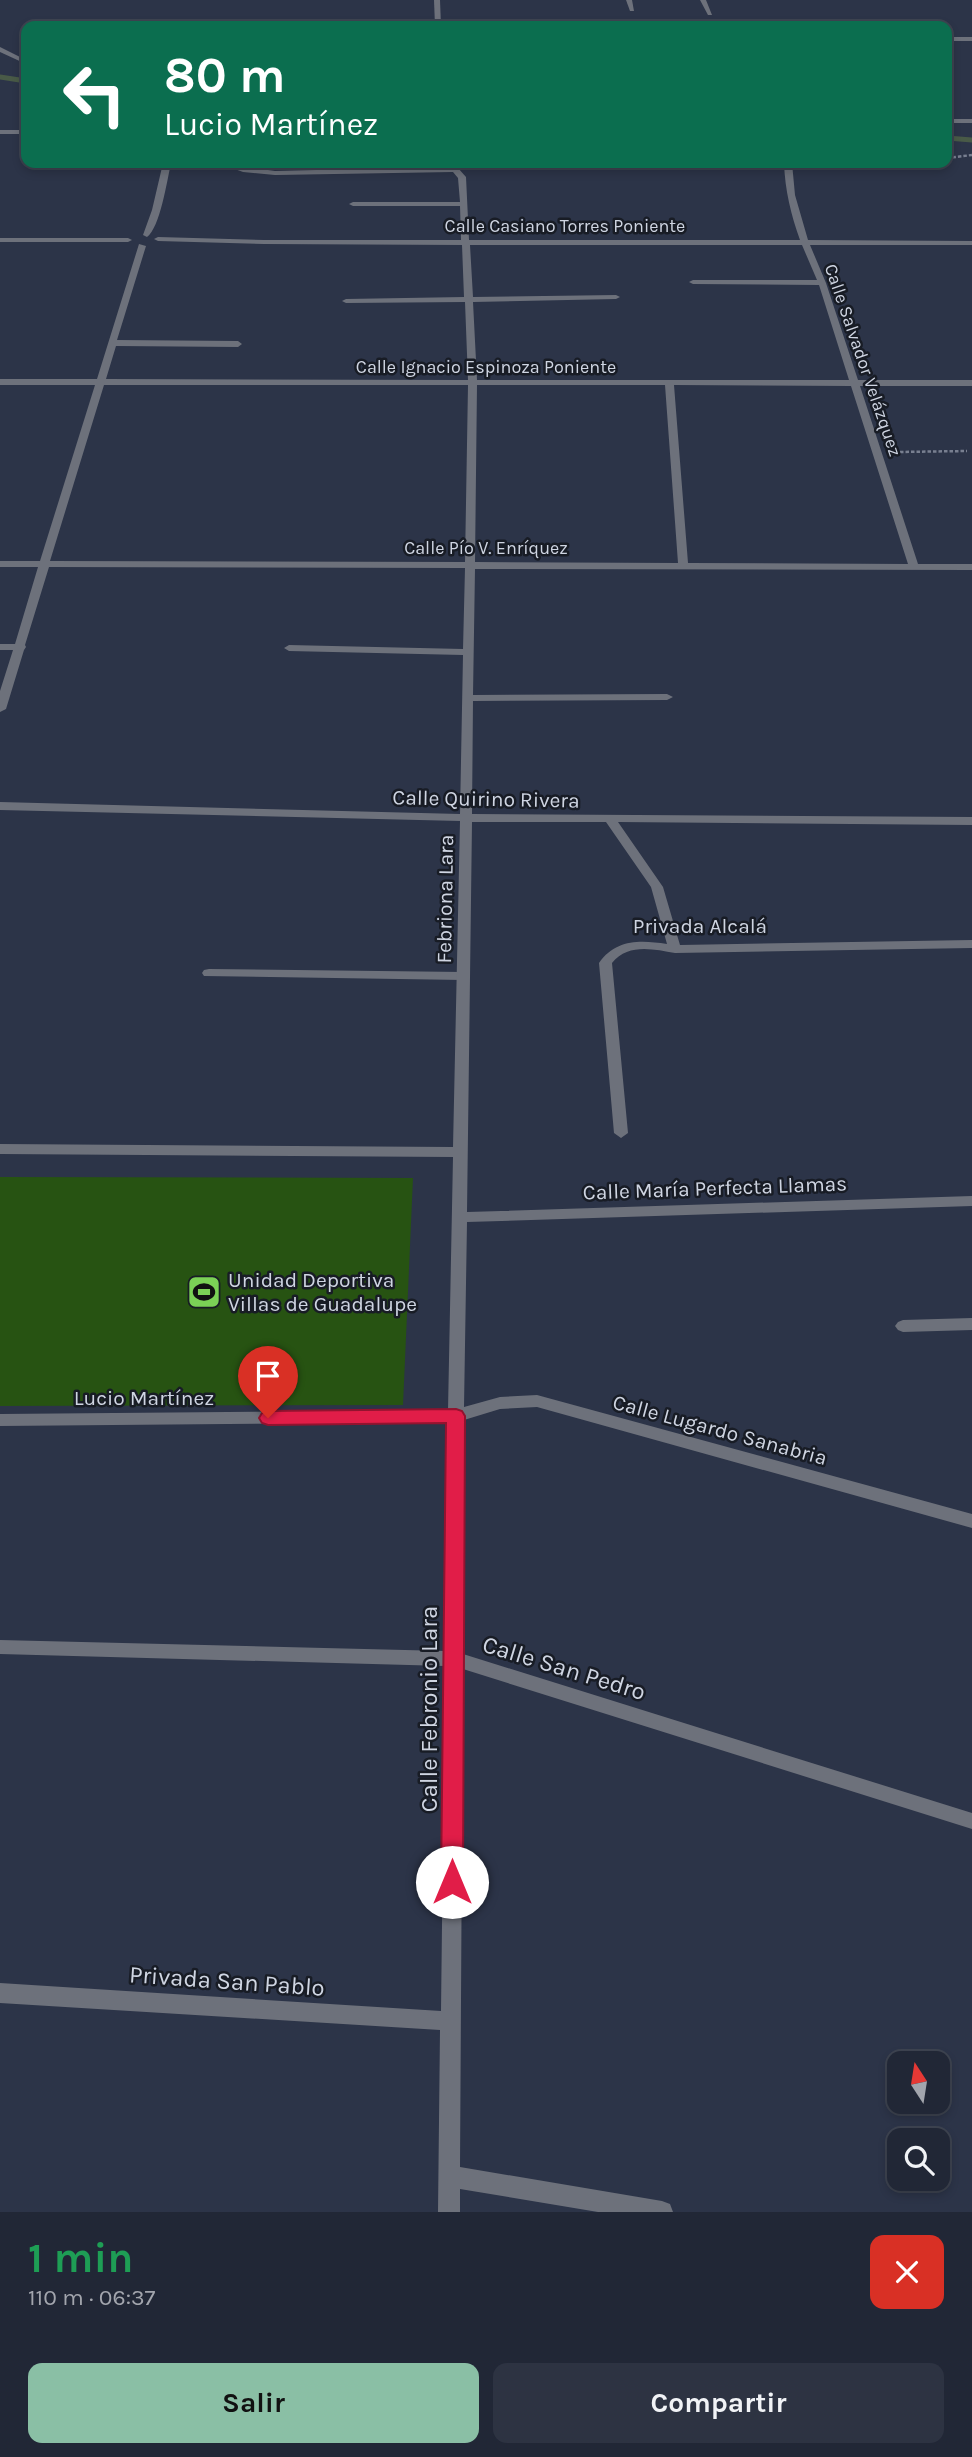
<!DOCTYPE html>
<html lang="es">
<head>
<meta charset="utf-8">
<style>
  :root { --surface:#212736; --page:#2d3342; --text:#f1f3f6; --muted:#a2a5ad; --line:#3e4451; --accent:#8abfa5 }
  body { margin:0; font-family:Karla,sans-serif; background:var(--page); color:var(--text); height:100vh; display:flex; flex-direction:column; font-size:26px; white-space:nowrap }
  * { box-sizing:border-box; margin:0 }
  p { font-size:23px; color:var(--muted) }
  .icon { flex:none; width:38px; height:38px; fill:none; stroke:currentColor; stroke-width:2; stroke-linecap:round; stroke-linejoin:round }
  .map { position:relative; height:2212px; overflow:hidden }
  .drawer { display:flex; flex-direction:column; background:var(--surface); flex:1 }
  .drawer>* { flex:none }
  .top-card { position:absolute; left:21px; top:21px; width:931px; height:147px; border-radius:14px; box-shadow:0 4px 10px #0003,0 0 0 2px var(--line); background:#0b6e4f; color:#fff; overflow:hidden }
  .needle { width:46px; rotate:348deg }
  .fabs { position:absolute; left:887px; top:2051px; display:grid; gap:14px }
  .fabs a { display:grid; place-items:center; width:63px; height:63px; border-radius:14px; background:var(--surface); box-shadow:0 4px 10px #0003,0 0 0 2px var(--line); font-size:35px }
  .pin { position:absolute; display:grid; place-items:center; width:60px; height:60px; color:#fff; margin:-72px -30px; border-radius:50% 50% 50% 0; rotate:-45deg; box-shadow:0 0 7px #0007 }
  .pin .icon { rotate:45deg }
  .me { position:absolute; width:77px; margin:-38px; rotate:0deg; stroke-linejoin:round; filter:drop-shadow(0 0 5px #0008) }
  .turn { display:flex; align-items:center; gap:24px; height:147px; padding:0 28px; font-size:32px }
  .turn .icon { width:91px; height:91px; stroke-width:2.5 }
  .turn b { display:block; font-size:49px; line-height:60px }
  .round { display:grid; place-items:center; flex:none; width:74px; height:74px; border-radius:14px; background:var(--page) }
  .head { display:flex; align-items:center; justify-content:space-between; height:119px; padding:0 28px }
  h1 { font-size:42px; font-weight:700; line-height:52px; color:#1e9e55 }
  .button { display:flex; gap:14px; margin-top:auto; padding:14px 28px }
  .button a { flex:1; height:80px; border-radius:14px; background:var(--accent); color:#111; font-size:28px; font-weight:700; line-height:80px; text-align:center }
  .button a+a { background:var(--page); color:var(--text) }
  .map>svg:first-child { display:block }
</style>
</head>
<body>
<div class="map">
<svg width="972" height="2212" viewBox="0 0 972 2212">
  <rect width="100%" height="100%" fill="#2c3448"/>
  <polygon fill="#275312" points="0,1177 413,1178 403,1405 0,1406"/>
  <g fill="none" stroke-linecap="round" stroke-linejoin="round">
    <g stroke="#495a47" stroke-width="5">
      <polyline points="0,77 26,81"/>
      <polyline points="947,138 972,140"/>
    </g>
    <g stroke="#787f90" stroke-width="2.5" stroke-dasharray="3.5 2" stroke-linecap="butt">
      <polyline points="947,158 972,155"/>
      <polyline points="900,452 967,451"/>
    </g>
    <polygon fill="#6d717b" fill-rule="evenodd" points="209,969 463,972 470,976 463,980 204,976 202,973 204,970"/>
    <g fill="#6d717b" fill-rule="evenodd">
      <polygon points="434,0 440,0 441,26 435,26"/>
      <polygon points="626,0 632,0 634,11 630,11"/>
      <polygon points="700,0 706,0 712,15 708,15"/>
      <polygon points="160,22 163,24 162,26 156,26"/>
      <rect x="947" y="37" width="25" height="4"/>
      <polygon points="0,47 26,60 26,64 0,52"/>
      <rect x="947" y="119" width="25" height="4"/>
      <rect x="0" y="130" width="26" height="4"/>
      <path d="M163,163h8c-4,18 -11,65 -24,74l-4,-2 9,-25z"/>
      <path d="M218,163l57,8 163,-4 20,1 8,9 3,63h331c-9,-25 -15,-50 -16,-77h8l3,32 13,45 164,1v4h-162l16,38 32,97h114v6h-112l58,178h54v6l-497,-1 -2,126 194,-1 6,3 -6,3 -194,1 -1,113 500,3v8l-354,-3 45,65 17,58 292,-5v8l-297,5c-22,-4 -47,-10 -63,10l16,170 -7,5 -7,-5 -15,-170c17,-24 41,-23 68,-19l-16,-57 -45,-65h-134l-5,390 505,-16v10l-505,16 -3,185 36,-10 37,-2 435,119v14l-435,-121 -37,2 -36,11 -1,234 509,159v16l-509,-160 -3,498 202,34 8,3 3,8h-75l-138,-23v23h-22l2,-182 -440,-27v-20l441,28 4,-345 -445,-12v-14l445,11 3,-229 -448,4v-12l448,-4 5,-253 -453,-3v-10l453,3 7,-326 -460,-11v-8l460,12 3,-159 -174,-4 -5,-3 5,-3 174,4 2,-81 -416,-1 -24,78 1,2 -2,3 -18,59 -6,3v-21l13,-41h-13v-6h15l23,-77h-38v-6h40l55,-176h-95v-6h97l42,-135 7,2 -29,94 121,1 4,3 -4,3 -122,-1 -10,33 362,1 -3,-78 -119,1 -4,-2 4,-2 118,-2 -2,-52 -198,-1 -106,-3 -4,-2 4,-2 106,3h197l-1,-34h-107l-4,-2 4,-2h107l-2,-24 -5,-6 -178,3 -32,-3zM470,245h332l15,35h-124l-4,2 4,2 126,1 30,95h-372l-4,-78 143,-3 4,-2 -4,-2 -143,2zM104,385h364l-3,177 -415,-1zM477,385h188l13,178 -203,-1zM674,385l177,1 57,178 -220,-1z"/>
      <polygon points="878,163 919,163 924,165 920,167 882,165"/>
      <polygon points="0,238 128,238 132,240 128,242 0,242"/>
      <polygon points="972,1318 972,1330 903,1332 898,1330 895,1326 898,1322 903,1320"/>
    </g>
  </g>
  <polygon fill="#e11d48" stroke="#92132f" stroke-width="2" points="456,1409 462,1411 465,1416 463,1882 460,1889 452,1892 444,1889 441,1882 446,1423 268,1425 262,1423 259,1418 262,1413 268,1411"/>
  <defs>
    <symbol id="stadium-square" viewBox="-11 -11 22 22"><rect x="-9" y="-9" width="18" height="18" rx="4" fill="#7bd156" stroke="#181c25"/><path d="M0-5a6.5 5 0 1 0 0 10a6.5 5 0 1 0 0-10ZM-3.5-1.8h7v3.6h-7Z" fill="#111"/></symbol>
  </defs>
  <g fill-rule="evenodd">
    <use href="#stadium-square" x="185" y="1273" width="38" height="38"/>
  </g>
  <g text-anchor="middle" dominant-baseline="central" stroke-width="5" stroke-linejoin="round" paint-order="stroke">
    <g font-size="18" fill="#cfd5e2" stroke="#181c25">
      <text x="565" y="226">Calle Casiano Torres Poniente</text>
      <text transform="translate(863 360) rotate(71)">Calle Salvador Velázquez</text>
      <text x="486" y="367">Calle Ignacio Espinoza Poniente</text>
      <text x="486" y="548">Calle Pío V. Enríquez</text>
    </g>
    <g font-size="21" fill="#cfd5e2" stroke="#181c25">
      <text transform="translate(486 799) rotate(1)">Calle Quirino Rivera</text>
      <text transform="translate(445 899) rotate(-89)">Febriona Lara</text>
      <text x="700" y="926">Privada Alcalá</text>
      <text transform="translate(715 1188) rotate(-2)">Calle María Perfecta Llamas</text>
      <text x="144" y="1398">Lucio Martínez</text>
      <text transform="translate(720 1430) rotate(15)">Calle Lugardo Sanabria</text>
    </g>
    <g font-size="21" fill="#cfd5e2" stroke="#181c25" text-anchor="start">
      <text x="228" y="1280">Unidad Deportiva<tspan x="228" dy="24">Villas de Guadalupe</tspan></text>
    </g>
    <g font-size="24" fill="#cfd5e2" stroke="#181c25">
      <text transform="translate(564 1668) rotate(17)">Calle San Pedro</text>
      <text transform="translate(429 1709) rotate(-90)">Calle Febronio Lara</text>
      <text transform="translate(227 1981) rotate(4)">Privada San Pablo</text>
    </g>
  </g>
</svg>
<div class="fabs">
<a><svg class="needle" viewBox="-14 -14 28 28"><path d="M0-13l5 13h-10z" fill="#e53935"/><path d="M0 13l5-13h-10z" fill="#a2a5ad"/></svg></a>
<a><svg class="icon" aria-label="search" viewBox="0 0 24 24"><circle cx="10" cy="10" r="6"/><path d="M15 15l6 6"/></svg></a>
</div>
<div class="pin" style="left:268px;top:1418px;background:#d93025"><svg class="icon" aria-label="arrive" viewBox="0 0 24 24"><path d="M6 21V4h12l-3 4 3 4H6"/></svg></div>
<svg class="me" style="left:452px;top:1882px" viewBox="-20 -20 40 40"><circle r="19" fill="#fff"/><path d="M0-13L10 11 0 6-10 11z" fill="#e11d48"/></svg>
<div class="top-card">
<div class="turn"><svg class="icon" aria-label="left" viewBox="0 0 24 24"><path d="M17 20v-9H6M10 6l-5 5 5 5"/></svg><div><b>80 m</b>Lucio Martínez</div></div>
</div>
</div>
<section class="drawer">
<div class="head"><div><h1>1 min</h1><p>110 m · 06:37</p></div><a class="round" style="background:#d93025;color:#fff"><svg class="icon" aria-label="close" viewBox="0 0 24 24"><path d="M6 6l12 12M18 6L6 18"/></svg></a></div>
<div class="button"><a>Salir</a><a>Compartir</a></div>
</section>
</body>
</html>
